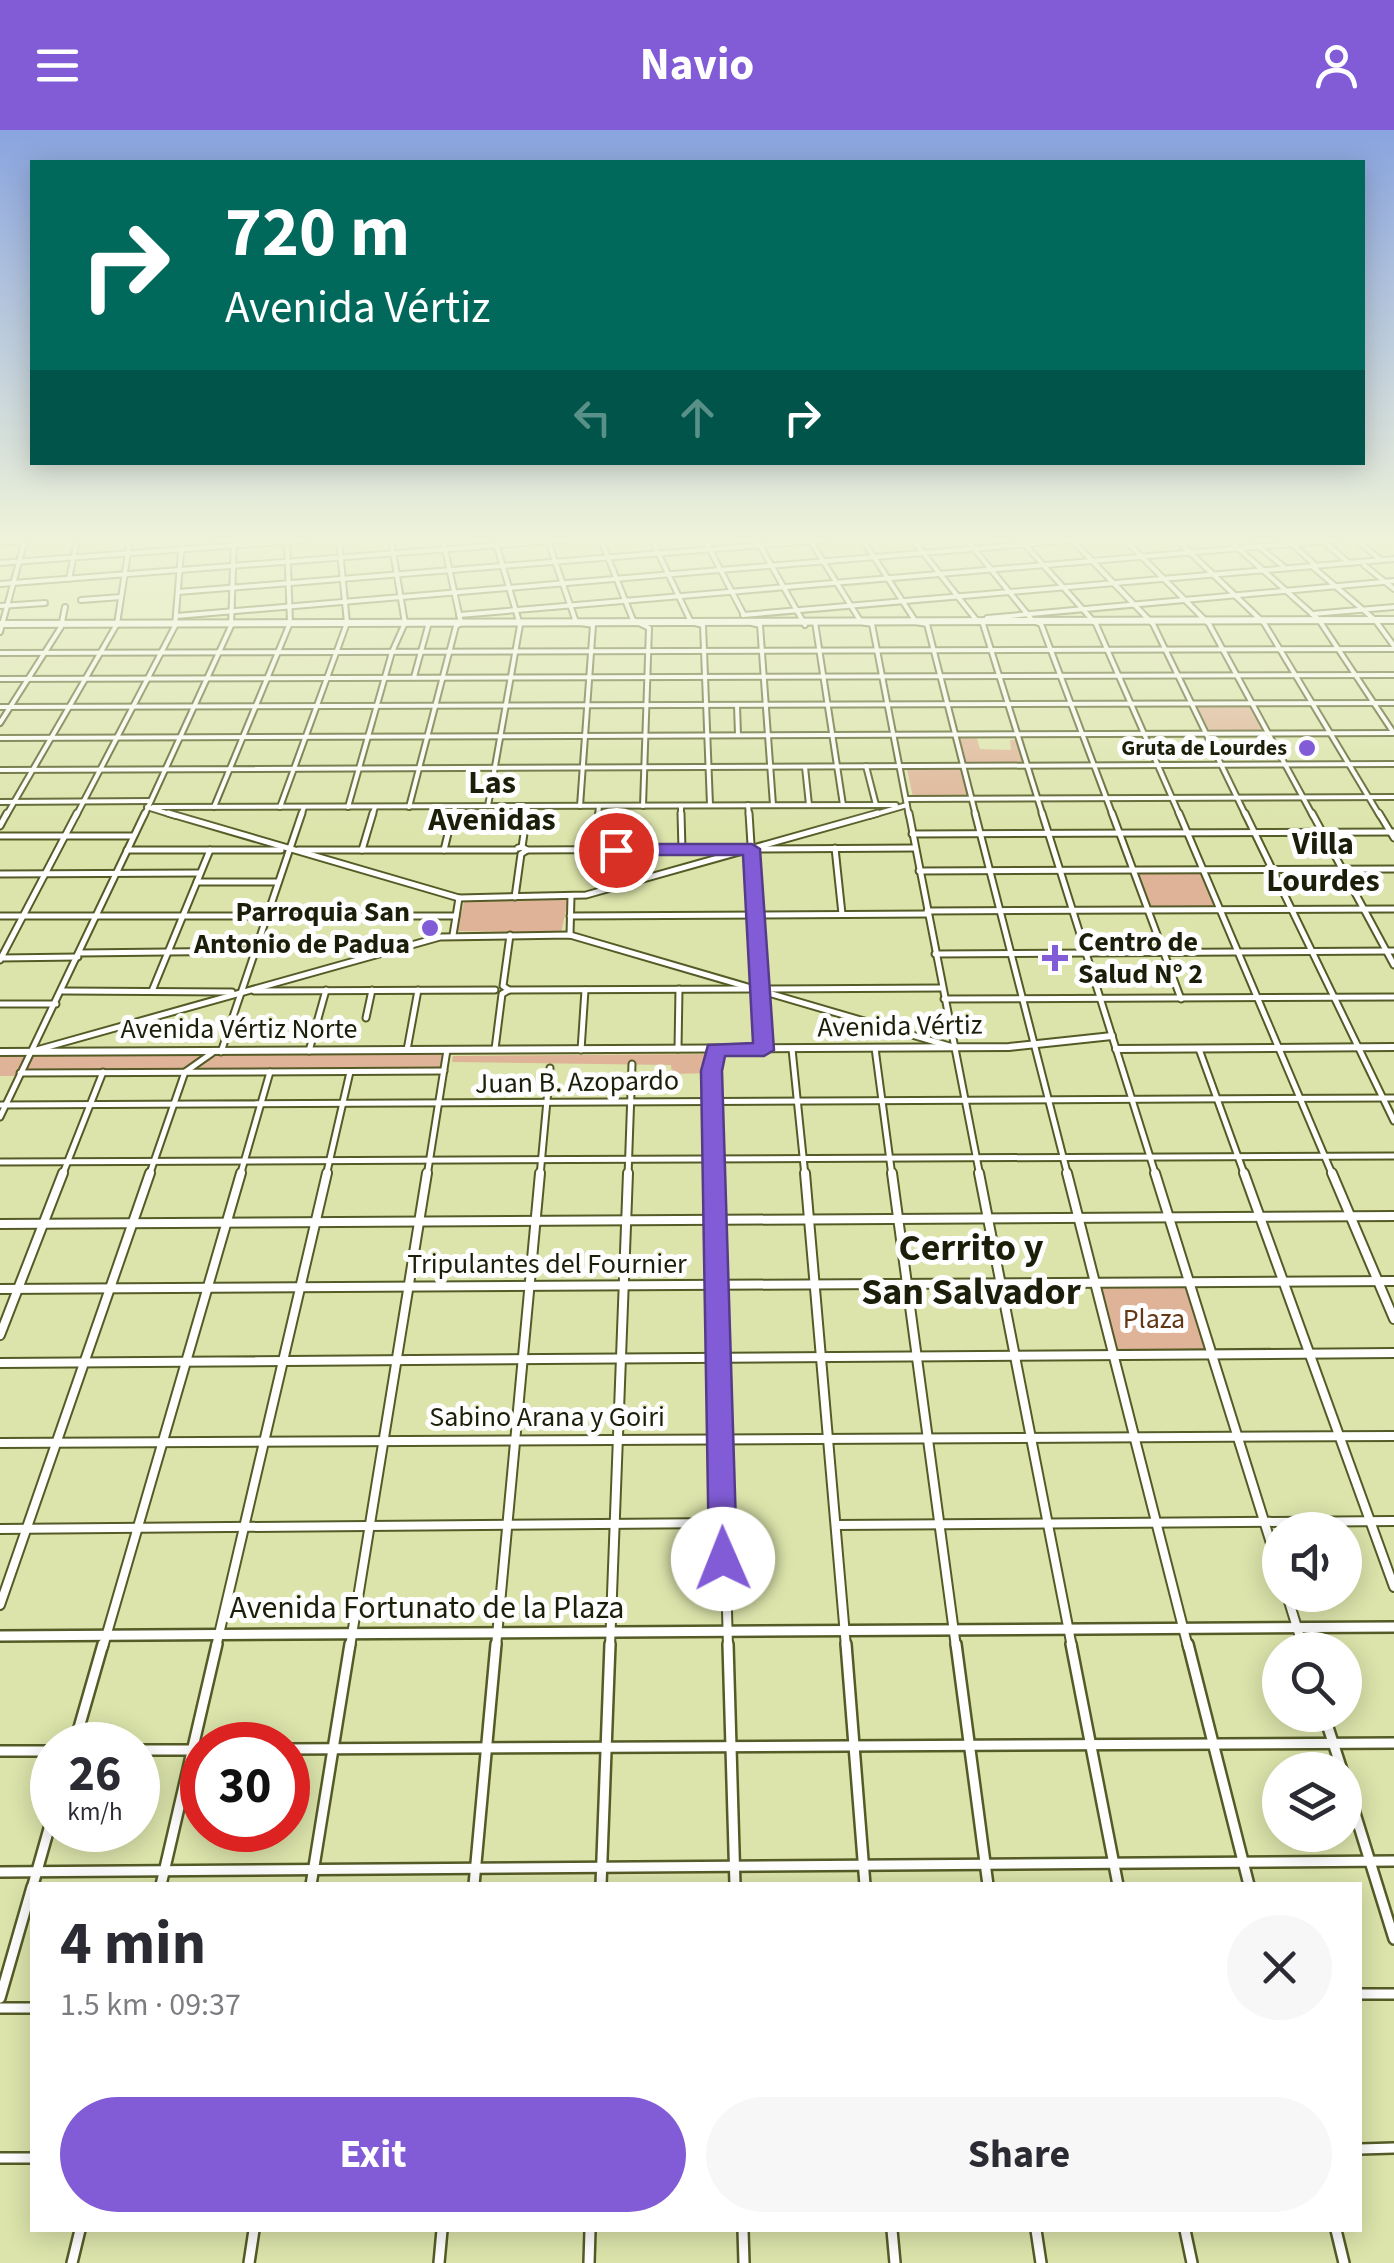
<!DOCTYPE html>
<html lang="en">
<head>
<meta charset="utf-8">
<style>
  :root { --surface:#fff; --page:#f7f7f7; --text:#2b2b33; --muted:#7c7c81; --accent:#815cd6 }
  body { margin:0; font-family:"Source Sans 3",sans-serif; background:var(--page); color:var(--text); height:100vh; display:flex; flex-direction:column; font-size:38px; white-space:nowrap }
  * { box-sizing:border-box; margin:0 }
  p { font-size:32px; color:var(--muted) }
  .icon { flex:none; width:55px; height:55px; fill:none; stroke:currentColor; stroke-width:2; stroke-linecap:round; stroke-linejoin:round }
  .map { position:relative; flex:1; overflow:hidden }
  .sheet { position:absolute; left:30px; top:1752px; width:1332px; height:350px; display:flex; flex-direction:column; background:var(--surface); border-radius:0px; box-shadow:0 5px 25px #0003 }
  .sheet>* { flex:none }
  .top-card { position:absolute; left:30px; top:30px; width:1335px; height:305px; border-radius:0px; box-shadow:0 5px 25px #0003; background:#00695c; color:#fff; overflow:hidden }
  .tools { position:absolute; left:1262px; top:1382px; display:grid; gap:20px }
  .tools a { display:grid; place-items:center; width:100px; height:100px; border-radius:50%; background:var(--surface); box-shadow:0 5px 25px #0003; font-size:50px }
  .speed { position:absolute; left:30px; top:1592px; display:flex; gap:20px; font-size:50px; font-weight:700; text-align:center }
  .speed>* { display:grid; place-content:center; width:130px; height:130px; border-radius:50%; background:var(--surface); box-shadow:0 5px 25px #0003; line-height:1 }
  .speed small { font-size:25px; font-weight:400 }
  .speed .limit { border:15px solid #d22; background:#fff; color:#111 }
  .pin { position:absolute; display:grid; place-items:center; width:85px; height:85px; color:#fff; margin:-42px; border:5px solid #fff; border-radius:50%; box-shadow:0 2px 10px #0007 }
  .me { position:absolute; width:110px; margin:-55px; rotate:359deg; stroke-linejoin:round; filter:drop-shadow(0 0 8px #0008) }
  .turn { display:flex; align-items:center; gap:35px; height:210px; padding:0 30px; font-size:45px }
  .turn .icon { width:130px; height:130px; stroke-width:2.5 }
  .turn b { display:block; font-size:70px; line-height:85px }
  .lanes { display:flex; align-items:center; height:95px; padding:0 30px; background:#0003; justify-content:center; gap:50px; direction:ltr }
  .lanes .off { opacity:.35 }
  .round { display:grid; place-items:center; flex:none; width:105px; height:105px; border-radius:52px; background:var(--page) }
  .head { display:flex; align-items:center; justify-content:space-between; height:170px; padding:0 30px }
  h1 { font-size:60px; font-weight:700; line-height:75px }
  .action { display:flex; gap:20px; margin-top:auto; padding:20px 30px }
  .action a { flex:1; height:115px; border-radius:60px; background:var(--accent); color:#fff; font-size:40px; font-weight:700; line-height:115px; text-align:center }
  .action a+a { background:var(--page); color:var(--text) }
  header { display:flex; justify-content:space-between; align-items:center; height:130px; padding:0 30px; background:var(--accent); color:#fff; font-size:45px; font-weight:700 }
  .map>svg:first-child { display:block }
</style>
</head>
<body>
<header><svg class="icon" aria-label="menu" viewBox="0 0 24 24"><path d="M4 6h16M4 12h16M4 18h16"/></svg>Navio<svg class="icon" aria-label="person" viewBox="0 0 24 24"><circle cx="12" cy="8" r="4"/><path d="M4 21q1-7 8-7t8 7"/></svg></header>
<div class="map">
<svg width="1394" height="2133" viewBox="0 0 1394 2133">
  <rect width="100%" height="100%" fill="#dce4ab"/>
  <g fill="#deb397">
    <polygon points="1196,575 1250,575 1263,600 1209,600"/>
    <polygon points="976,605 980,619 1011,620 1010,610 1017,610 1024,634 966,634 958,606"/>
    <polygon points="907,639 961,639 968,667 913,667"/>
    <polygon points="1133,740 1202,740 1219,779 1148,779"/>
    <polygon points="562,768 568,771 561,803 456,801 465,769"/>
    <polygon points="445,923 442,938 192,940 213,924"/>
    <polygon points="204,924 184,940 19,941 16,946 0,946 0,925"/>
    <polygon points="712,924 709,943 672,944 671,935 452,932 453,926"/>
    <polygon points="1095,1153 1188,1153 1212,1225 1111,1226"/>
  </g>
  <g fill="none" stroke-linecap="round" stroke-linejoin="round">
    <defs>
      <g id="street-far3">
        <polyline points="601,410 633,490 649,498 643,676"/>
        <polyline points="652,410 691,492 703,495 710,675"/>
        <polyline points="705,410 744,485"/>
        <polyline points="757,410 805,495"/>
        <polyline points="810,410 861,492 872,494 909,686"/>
        <polyline points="863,410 916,492 927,494 976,686"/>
        <polyline points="913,410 978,492"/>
        <polyline points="967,410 1033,491 1041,494 1113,686"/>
        <polyline points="1021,410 1096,494 1180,686"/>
        <polyline points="1125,410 1209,494 1313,686"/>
        <polyline points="1177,410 1264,493 1380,686"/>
        <polyline points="1229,410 1319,490 1393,602"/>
        <polyline points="1356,410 1381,430"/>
        <polyline points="548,411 576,492 593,495 580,676"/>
        <polyline points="1073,411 1153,494 1246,686"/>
        <polyline points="1324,412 1349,433"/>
        <polyline points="1291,413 1314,434"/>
        <polyline points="1258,416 1283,436"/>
        <polyline points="0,433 306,410"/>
        <polyline points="1364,435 1394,459"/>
        <polyline points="1313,437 1375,490 1394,516"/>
        <polyline points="69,449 77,410"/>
        <polyline points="0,454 565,410"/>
        <polyline points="178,462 826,410"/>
        <polyline points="81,470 121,467"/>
        <polyline points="0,476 45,473"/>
        <polyline points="1312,484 1394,477"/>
        <polyline points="459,485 1337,410"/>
        <polyline points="743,485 1394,429"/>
        <polyline points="176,486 1076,410"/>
        <polyline points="815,492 843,675"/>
        <polyline points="752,493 760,495 773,675"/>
        <polyline points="984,493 987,488 1394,451"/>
        <polyline points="983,494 1043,686"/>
        <polyline points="0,502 25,410"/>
        <polyline points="0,523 1394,519"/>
        <polyline points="414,547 428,496"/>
        <polyline points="0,549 1394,545"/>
        <polyline points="737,575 738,605"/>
        <polyline points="0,577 1394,573"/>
        <polyline points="0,593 61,497 65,477"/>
        <polyline points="0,608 1394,603"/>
        <polyline points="866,636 876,675"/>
        <polyline points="805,637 809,675"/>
        <polyline points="0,640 1394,634"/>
        <polyline points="906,669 1394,667"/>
        <polyline points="0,672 150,671"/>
        <polyline points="748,675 749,686"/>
        <polyline points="488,676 520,495 495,410"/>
        <polyline points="681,676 681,686"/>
        <polyline points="147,677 176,686"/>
        <polyline points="153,677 896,675"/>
        <polyline points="214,677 290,493 287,411"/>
        <polyline points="280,677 347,493 339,410"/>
        <polyline points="348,677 392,522 405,493 391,410"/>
        <polyline points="409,677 456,496 461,493 443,410"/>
        <polyline points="6,686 117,494 130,410"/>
        <polyline points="76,686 175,496 182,410"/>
        <polyline points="144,686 231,496 234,410"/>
        <polyline points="301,686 304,677"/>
        <polyline points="372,686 375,677"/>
        <polyline points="453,686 455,677"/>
        <polyline points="527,686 528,676"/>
        <polyline points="598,686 599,676"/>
        <polyline points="869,686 907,675"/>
      </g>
      <g id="street-far2">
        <polyline points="168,683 459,768 586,765 878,683"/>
        <polyline points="681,683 682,720"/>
        <polyline points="749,683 764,920"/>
        <polyline points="909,683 980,1046"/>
        <polyline points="975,683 1068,1046"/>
        <polyline points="1042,683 1156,1046"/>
        <polyline points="1112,683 1181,869"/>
        <polyline points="1179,683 1333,1046"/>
        <polyline points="1245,683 1394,991"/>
        <polyline points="1312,683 1394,835"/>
        <polyline points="1379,683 1394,708"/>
        <polyline points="0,696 7,683"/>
        <polyline points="912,704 1394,702"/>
        <polyline points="0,706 133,706"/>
        <polyline points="518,718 522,717 527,683"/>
        <polyline points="835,718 842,784"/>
        <polyline points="761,719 915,718"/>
        <polyline points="127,720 281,720"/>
        <polyline points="298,720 515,720"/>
        <polyline points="362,720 373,683"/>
        <polyline points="444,720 453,683"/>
        <polyline points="527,720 739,719"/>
        <polyline points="596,720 599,683"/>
        <polyline points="636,720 637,697"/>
        <polyline points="919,741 1394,739"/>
        <polyline points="0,744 200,743"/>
        <polyline points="197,752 278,752"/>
        <polyline points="515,767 521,724 527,720 522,717"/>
        <polyline points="927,781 1394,779"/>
        <polyline points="0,786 456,786"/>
        <polyline points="570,786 928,784"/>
        <polyline points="453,805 459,768"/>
        <polyline points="570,805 571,766"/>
        <polyline points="80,823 256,821"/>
        <polyline points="935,824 1394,821"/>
        <polyline points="0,828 78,827"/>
        <polyline points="0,830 77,683"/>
        <polyline points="768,859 942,858"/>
        <polyline points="509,860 751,859"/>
        <polyline points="63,861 232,862"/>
        <polyline points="152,861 210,720"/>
        <polyline points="254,861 495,860"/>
        <polyline points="944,869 1394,867"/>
        <polyline points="0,874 56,874"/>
        <polyline points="366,888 372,860"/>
        <polyline points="875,918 892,1046"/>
        <polyline points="495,919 502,864 509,860 503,856 510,805"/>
        <polyline points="678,919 679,859"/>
        <polyline points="792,919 805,1046"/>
        <polyline points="1199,919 1245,1046"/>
        <polyline points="407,920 418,860"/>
        <polyline points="581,920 585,860"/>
        <polyline points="33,921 440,807 570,805 953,917"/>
        <polyline points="309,921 326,860"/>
        <polyline points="221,922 302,683"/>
        <polyline points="20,943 444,941"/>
        <polyline points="0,975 1394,968"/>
        <polyline points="0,987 145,683"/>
        <polyline points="0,1032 1394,1026"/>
        <polyline points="62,1046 103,942"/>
        <polyline points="149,1046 185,942 212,923"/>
        <polyline points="240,1046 270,942"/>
        <polyline points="326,1046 350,942"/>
        <polyline points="427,1046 447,920"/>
        <polyline points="540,1046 550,938"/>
        <polyline points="628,1046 632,934"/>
        <polyline points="715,1046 712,941 716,920"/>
      </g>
      <g id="street-far1">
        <polyline points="715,1043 728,1517"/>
        <polyline points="805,1043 846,1517"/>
        <polyline points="892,1043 956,1517"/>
        <polyline points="979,1043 1072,1517"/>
        <polyline points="1067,1043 1188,1517"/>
        <polyline points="1155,1043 1280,1442"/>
        <polyline points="1244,1043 1394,1457"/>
        <polyline points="1332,1043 1394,1189"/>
        <polyline points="0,1094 1394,1086"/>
        <polyline points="0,1159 1394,1151"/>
        <polyline points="0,1205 63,1043"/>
        <polyline points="0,1233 1394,1223"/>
        <polyline points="0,1313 1394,1306"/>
        <polyline points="836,1395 1394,1391"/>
        <polyline points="0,1399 722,1393"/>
        <polyline points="1287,1465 1303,1517"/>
        <polyline points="0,1475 150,1043"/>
        <polyline points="103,1517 241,1043"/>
        <polyline points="216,1517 327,1043"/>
        <polyline points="350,1517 427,1043"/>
        <polyline points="496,1517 540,1043"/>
        <polyline points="610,1517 628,1043"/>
      </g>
      <g id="street">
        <polyline points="728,1514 735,1755"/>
        <polyline points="846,1514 865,1755"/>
        <polyline points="956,1514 988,1755"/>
        <polyline points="1071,1514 1118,1755"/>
        <polyline points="1188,1514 1249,1755"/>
        <polyline points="1302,1514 1304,1520"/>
        <polyline points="1324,1585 1342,1640"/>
        <polyline points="74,1615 103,1514"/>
        <polyline points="288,1619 1394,1613"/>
        <polyline points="138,1620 202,1620"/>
        <polyline points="0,1621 52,1621"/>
        <polyline points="1345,1651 1394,1809"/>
        <polyline points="0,1742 1394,1731"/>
        <polyline points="33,1755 52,1688"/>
        <polyline points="161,1755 217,1514"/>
        <polyline points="311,1755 350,1514"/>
        <polyline points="474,1755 496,1514"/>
        <polyline points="601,1755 610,1514"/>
        <polyline points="1360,1864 1394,1864"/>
        <polyline points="0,1868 32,1757"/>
        <polyline points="0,1878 32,1878"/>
        <polyline points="1360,2019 1394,2018"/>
        <polyline points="0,2028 32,2028"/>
        <polyline points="743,2100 744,2133"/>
        <polyline points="892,2100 895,2133"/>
        <polyline points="1036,2100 1041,2133"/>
        <polyline points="1185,2100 1192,2133"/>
        <polyline points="1336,2100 1344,2133"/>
        <polyline points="72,2133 80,2100"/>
        <polyline points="249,2133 254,2100"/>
        <polyline points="439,2133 442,2100"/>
        <polyline points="589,2133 590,2100"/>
      </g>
      <polyline id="secondary-far2" points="0,412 31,410"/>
      <g id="secondary-far1">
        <polyline points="1116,919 1394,917"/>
        <polyline points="0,922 1009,917 1112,906"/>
      </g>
      <polyline id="secondary" points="0,1506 1394,1497"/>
      <polyline id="primary" points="0,494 1394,490"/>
    </defs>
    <use href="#street-far3" stroke="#555b26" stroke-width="8"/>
    <use href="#street-far2" stroke="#555b26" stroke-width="9"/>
    <use href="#street-far1" stroke="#555b26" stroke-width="12"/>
    <use href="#street" stroke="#555b26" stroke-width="14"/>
    <use href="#secondary-far2" stroke="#555b26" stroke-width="9"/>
    <use href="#secondary-far1" stroke="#555b26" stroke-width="10"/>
    <use href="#secondary" stroke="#555b26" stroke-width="14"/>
    <use href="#primary" stroke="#555b26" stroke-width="10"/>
    <use href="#street-far3" stroke="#fff" stroke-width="4"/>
    <use href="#street-far2" stroke="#fff" stroke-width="5"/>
    <use href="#street-far1" stroke="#fff" stroke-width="8"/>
    <use href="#street" stroke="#fff" stroke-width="9"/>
    <use href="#secondary-far2" stroke="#fff" stroke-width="5"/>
    <use href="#secondary-far1" stroke="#fff" stroke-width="6"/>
    <use href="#secondary" stroke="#fff" stroke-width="9"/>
    <use href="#primary" stroke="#fff" stroke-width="6"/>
  </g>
  <linearGradient id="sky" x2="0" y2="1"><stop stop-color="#89a4df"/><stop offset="0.58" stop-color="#eff3d9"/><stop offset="1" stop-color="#eff3d9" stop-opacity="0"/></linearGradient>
  <rect width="1394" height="708" fill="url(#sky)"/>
  <polygon fill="#815cd6" stroke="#543c8b" stroke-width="2.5" points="752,714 760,719 774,920 764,926 725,926 722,941 737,1429 733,1438 723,1441 713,1438 709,1429 701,941 708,915 753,913 743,725 616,725 607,720 616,714"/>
  <g fill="#815cd6" stroke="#fefefe" stroke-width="4">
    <circle cx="1307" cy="618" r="10"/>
    <circle cx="430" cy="798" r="10"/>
    <path d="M1050 813h10v10h10v10h-10v10h-10v-10h-10v-10h10z"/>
  </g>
  <g text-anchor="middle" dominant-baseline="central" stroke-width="10" stroke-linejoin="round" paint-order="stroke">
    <g font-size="22" font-weight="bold" fill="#1b1e08" stroke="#fefefe" text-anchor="end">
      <text x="1287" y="618">Gruta de Lourdes</text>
    </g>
    <g font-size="28" font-weight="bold" fill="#1b1e08" stroke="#fefefe" text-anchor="end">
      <text x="410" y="782">Parroquia San<tspan x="410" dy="32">Antonio de Padua</tspan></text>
      <text x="1078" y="812" text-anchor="start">Centro de<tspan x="1078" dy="32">Salud N° 2</tspan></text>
    </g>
    <g font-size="28" fill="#1b1e08" stroke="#fefefe">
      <text transform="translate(900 896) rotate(-1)">Avenida Vértiz</text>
      <text x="239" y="899">Avenida Vértiz Norte</text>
      <text transform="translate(577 952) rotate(-1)">Juan B. Azopardo</text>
      <text x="547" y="1134">Tripulantes del Fournier</text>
      <text x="547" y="1287">Sabino Arana y Goiri</text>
    </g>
    <g font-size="28" fill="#633614" stroke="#fefefe">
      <text x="1154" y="1189">Plaza</text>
    </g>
    <g font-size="32" font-weight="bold" fill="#1b1e08" stroke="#fefefe">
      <text x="492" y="653">Las<tspan x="492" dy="37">Avenidas</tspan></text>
      <text x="1323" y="714">Villa<tspan x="1323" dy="37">Lourdes</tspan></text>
    </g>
    <g font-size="32" fill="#1b1e08" stroke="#fefefe">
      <text x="427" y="1478">Avenida Fortunato de la Plaza</text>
    </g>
    <g font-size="38" font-weight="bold" fill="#1b1e08" stroke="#fefefe">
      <text x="971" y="1118">Cerrito y<tspan x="971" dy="44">San Salvador</tspan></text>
    </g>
  </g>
</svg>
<div class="tools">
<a><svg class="icon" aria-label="sound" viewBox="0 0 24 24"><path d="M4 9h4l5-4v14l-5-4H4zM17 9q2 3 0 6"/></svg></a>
<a><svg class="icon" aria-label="search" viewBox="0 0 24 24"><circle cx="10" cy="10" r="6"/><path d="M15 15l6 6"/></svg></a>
<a><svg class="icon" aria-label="layers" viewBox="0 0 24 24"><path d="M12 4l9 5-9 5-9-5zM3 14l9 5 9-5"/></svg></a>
</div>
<div class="speed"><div>26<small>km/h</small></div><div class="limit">30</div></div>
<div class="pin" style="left:616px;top:720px;background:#d93025"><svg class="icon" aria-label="arrive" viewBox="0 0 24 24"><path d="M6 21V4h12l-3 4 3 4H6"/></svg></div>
<svg class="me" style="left:723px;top:1429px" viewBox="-20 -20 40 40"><circle r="19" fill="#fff"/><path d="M0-13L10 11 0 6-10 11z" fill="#815cd6"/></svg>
<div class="top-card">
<div class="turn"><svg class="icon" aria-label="right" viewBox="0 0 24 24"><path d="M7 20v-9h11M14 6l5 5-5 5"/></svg><div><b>720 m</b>Avenida Vértiz</div></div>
<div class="lanes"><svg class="icon off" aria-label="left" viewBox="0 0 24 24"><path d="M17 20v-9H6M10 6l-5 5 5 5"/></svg><svg class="icon off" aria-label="ahead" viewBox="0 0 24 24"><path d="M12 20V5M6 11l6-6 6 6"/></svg><svg class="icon" aria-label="right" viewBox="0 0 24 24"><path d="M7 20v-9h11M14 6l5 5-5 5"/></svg></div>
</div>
<section class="sheet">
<div class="head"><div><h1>4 min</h1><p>1.5 km · 09:37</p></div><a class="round"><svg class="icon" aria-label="close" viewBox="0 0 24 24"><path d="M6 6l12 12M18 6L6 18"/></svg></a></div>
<div class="action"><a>Exit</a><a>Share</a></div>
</section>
</div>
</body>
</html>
